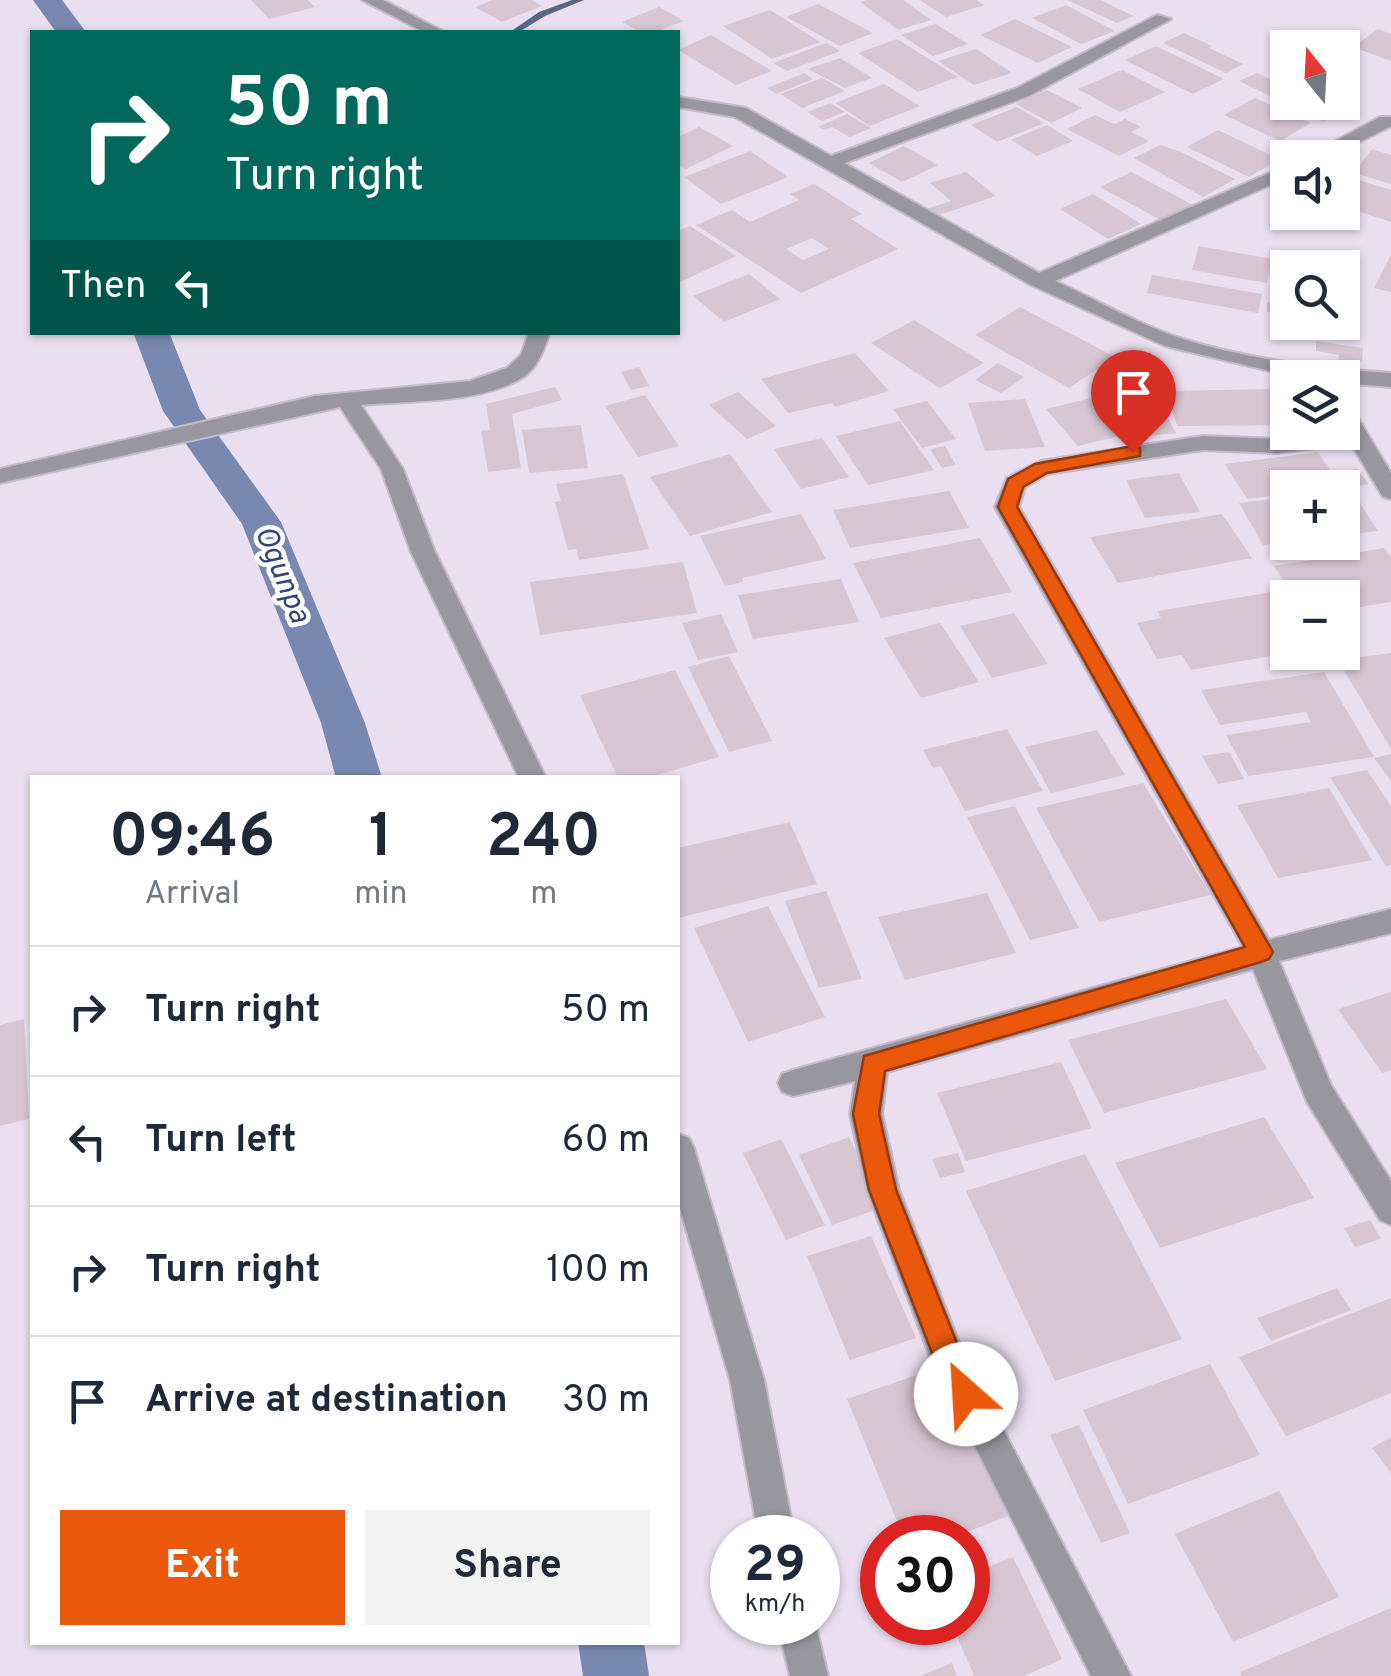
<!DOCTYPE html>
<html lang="en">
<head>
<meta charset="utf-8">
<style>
  :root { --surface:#fff; --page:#f2f2f3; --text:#1f2937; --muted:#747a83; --line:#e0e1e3; --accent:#ea580c }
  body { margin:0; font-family:Overpass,sans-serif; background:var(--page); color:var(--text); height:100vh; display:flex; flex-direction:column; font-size:38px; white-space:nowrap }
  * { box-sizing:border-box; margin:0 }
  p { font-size:32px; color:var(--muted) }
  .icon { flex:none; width:55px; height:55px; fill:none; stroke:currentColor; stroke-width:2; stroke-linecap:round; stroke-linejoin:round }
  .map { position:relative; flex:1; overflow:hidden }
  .details { position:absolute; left:30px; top:775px; width:650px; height:870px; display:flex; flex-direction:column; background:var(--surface); border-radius:0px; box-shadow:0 2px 8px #0004 }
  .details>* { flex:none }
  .banner { position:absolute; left:30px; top:30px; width:650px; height:305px; border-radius:0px; box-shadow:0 2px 8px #0004; background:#00695c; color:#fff; overflow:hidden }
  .needle { width:65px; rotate:342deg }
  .buttons { position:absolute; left:1270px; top:30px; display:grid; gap:20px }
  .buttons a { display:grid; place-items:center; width:90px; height:90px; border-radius:0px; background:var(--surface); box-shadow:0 2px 8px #0004; font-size:50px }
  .speed { position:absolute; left:710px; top:1515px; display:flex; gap:20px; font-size:50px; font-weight:700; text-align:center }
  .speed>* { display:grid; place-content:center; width:130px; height:130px; border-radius:50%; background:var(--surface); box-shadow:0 2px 8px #0004; line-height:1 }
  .speed small { font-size:25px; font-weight:400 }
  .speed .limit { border:15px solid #d22; background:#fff; color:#111 }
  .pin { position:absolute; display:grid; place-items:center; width:85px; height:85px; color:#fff; margin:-102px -42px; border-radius:50% 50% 50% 0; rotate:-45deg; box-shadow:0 0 10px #0007 }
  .pin .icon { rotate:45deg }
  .me { position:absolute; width:110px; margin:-55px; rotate:334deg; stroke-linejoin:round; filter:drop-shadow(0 0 8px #0008) }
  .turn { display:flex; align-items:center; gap:35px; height:210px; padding:0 30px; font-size:45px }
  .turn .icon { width:130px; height:130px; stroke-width:2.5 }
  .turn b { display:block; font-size:70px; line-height:85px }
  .then { display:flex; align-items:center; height:95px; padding:0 30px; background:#0003; gap:20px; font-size:38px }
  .eta { display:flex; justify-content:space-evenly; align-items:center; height:170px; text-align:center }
  .eta b { font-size:60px; font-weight:700; line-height:70px }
  .action { display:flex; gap:20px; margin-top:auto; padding:20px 30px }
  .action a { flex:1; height:115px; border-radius:0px; background:var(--accent); color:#fff; font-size:40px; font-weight:700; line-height:115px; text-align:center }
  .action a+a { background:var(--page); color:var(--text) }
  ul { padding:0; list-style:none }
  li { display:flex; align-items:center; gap:30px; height:130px; padding:0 30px; border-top:2px solid var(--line) }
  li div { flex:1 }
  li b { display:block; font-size:38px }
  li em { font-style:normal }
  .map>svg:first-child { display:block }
</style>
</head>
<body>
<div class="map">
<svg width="1391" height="1676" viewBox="0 0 1391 1676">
  <rect width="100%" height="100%" fill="#eadff0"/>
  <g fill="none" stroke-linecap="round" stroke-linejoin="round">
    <polygon fill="#5b6584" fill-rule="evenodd" points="572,0 584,0 545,16 519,32 510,32 539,12"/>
    <g fill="#7888b1" fill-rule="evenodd">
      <polygon points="33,0 62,0 86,32 56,32"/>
      <polygon points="133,332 169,332 200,410 281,522 365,723 382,778 336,778 321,723 242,524 163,411"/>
      <polygon points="578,1642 644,1642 649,1676 583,1676"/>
    </g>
  </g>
  <g fill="#d7c5d1" fill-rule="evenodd">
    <polygon points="251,0 308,0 315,7 269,19"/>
    <polygon points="493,0 531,0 542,6 502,22 475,7"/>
    <polygon points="867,0 903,0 931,20 898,30 860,2"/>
    <polygon points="920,0 976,0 984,5 946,17"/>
    <polygon points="1067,0 1100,0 1134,16 1117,23"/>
    <polygon points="818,4 873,33 840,46 786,17"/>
    <polygon points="1066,5 1115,31 1081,44 1032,18"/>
    <polygon points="659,7 684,21 655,32 641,32 622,22"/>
    <polygon points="770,10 820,42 772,59 723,26"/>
    <polygon points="1015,19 1072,47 1038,63 980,35"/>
    <polygon points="936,24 968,44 933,56 901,35"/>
    <polygon points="1378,29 1391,34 1391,61 1353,47"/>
    <polygon points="1184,33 1212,46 1209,48 1243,64 1226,73 1163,43"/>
    <polygon points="711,35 772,71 736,85 678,50"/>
    <polygon points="897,39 958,77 918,92 858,53"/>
    <polygon points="826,43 840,51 787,71 773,63"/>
    <polygon points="1156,46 1224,79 1193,94 1125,60"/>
    <polygon points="976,49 1012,73 974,85 938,61"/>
    <polygon points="840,58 872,78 845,88 808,69"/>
    <polygon points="1122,70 1165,92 1120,112 1078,89"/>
    <polygon points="804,73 813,79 776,94 767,88"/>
    <polygon points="1257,73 1288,87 1288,102 1320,102 1342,113 1323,122 1239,81"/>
    <polygon points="822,78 845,91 802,108 780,94"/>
    <polygon points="884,84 920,106 870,126 835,103"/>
    <polygon points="1047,90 1082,108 1051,123 1016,104"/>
    <polygon points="1255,98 1311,123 1280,141 1224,115"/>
    <polygon points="830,103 845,112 822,121 807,112"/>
    <polygon points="1017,107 1044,123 997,142 971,125"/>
    <polygon points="847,114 871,128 850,137 832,127 825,130 818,127"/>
    <polygon points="1095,115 1114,124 1125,119 1141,127 1131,132 1149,141 1119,156 1067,129"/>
    <polygon points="1047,125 1073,141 1037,156 1011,140"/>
    <polygon points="699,127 733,146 686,169 678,164 678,137"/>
    <polygon points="1218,130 1279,159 1249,177 1187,147"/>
    <polygon points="1160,145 1181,152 1235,179 1203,197 1134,158"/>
    <polygon points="904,146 938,165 902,182 869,163"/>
    <polygon points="1372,149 1391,155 1391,184 1354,173"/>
    <polygon points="750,151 788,177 721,204 684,177"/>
    <polygon points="966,172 996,196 933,217 923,210 951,201 930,183"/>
    <polygon points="1131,172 1195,206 1164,222 1100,187"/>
    <polygon points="1352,178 1391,190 1391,222 1342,206 1342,188"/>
    <path d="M814,184l48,30 -11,5 47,30 -97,44 -105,-68 36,-15 18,12 49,-22 -9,-6zM812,238l17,11 -26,11 -17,-11z"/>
    <polygon points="1093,194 1141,224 1108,239 1060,209"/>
    <polygon points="690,226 736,256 678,283 678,231"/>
    <polygon points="1199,246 1272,259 1267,283 1192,270"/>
    <polygon points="1391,255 1391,292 1374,288"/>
    <polygon points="749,274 780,299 724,322 693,296"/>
    <polygon points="1152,275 1262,294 1258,313 1147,293"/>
    <polygon points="1267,302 1288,304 1288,314 1267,312"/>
    <polygon points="1020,307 1115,357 1069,388 975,335"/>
    <polygon points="914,320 984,363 940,388 871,343"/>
    <polygon points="1316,341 1363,348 1362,362 1338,362 1339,355 1316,351"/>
    <polygon points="855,353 889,391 835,407 832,403 788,413 761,379"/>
    <polygon points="998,363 1024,377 1001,393 975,380"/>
    <polygon points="639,367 649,386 631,390 621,372"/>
    <polygon points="1151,377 1156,394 1119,395 1115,378"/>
    <polygon points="555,387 562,400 512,414 521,468 488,472 481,431 490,430 486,404"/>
    <polygon points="1278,389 1288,425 1177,426 1166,391"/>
    <polygon points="738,392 776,426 747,439 709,405"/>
    <polygon points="645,395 679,446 638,457 605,406"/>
    <polygon points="1096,397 1128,434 1078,446 1046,409"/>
    <polygon points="1025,399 1045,447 985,451 968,403"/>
    <polygon points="927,401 956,439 922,448 893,409"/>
    <polygon points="1164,411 1176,433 1140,437 1128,416"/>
    <polygon points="900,421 934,470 868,485 836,436"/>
    <polygon points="581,425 588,468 529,473 522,430"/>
    <polygon points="822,438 849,477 801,489 774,449"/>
    <polygon points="945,446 956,465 942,468 930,449"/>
    <polygon points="1318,452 1342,487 1288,488 1288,494 1247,499 1225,464"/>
    <polygon points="730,454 772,512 690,536 650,477"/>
    <polygon points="1357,469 1369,484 1355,487 1342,472"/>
    <polygon points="1179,473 1200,512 1145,518 1126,480"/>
    <polygon points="623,474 649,549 579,560 576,549 568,550 555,502 561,501 556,484"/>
    <polygon points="1352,490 1378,531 1342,535 1342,491"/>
    <polygon points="949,491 969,528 850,548 833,510"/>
    <polygon points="1288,497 1288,542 1263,545 1239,503"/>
    <polygon points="801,514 826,559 742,578 743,582 725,586 700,536"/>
    <polygon points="1222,514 1252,558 1118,583 1090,537"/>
    <polygon points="980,538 1012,592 881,618 853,563"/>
    <polygon points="1384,548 1391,557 1391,602 1342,610 1342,598 1295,598 1274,566"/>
    <polygon points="683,562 697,613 540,635 530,582"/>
    <polygon points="841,579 859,622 753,639 738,595"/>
    <polygon points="1278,591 1288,605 1288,653 1191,670 1182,655 1157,659 1137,623 1161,618 1157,611"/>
    <polygon points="1014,613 1048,664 992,678 960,626"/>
    <polygon points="721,614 738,652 698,660 682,623"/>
    <polygon points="940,623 979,682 921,698 884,638"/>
    <polygon points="1391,653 1391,749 1338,660"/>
    <polygon points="729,656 772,741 729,752 688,667"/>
    <polygon points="675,670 719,757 646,778 618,778 580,695"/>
    <polygon points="1324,672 1374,757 1248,776 1226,735 1311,722 1306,712 1220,725 1201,690"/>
    <polygon points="1007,729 1043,791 965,811 941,766 933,768 923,750"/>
    <polygon points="1097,730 1125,775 1051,793 1025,747"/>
    <polygon points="1229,752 1244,779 1218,784 1202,756"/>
    <polygon points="1391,754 1391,781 1374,758"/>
    <polygon points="1367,770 1391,806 1391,865 1386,866 1330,777"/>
    <polygon points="1143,783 1211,895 1099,922 1036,808"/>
    <polygon points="1329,788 1372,860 1278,878 1237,805"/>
    <polygon points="1015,806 1079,928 1030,940 967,817"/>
    <polygon points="790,822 817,884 678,918 678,848"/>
    <polygon points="826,891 862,979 819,988 785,901"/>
    <polygon points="987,893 1016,953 905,980 878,917"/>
    <polygon points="768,906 825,1017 748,1042 694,928"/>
    <polygon points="1391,992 1391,1070 1382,1073 1338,1009"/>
    <polygon points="1226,999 1267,1069 1104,1113 1068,1040"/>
    <polygon points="24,1019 29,1119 0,1126 0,1025"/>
    <polygon points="1061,1062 1092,1128 966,1161 937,1093"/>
    <polygon points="1264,1117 1314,1198 1160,1248 1115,1163"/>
    <polygon points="849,1137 884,1207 832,1225 799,1155"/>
    <polygon points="781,1139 825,1225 786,1240 743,1153"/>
    <polygon points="958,1153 965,1172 940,1178 932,1159"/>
    <polygon points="1085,1154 1182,1339 1055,1381 966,1191"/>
    <polygon points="1370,1220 1381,1239 1355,1247 1344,1228"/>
    <polygon points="871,1236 916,1338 850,1360 807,1256"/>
    <polygon points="1337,1288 1351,1310 1271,1341 1257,1318"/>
    <polygon points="1391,1298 1391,1393 1286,1436 1239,1357"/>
    <polygon points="1210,1364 1260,1455 1128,1504 1083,1410"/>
    <polygon points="940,1367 1008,1516 952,1538 904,1538 847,1399"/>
    <polygon points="1079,1425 1130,1533 1101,1543 1050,1435"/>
    <polygon points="1391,1437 1391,1473 1372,1448"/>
    <polygon points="1279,1491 1339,1597 1233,1642 1175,1534"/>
    <polygon points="1013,1557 1062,1659 1024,1676 974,1676 951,1622 968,1622 968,1575"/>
    <polygon points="1391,1608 1391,1676 1242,1676 1240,1672"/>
    <polygon points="952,1663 957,1676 920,1676"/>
  </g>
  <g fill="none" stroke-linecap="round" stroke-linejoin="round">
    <defs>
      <g id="minor">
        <polygon points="362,0 383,0 444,32 424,32"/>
        <path d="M1157,15l14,4 -142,77 -185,67 195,110 249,-108v12l-233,104c42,19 84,44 128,58 68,21 137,29 208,34v14l-49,-4v-5h-43l-134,-32 -134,-61 -296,-168 -57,-10v-10l68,11 85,48 186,-68z"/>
        <polygon points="1380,117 1391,117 1391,126 1328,158 1304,158"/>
        <path d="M529,332h21c-6,17 -12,36 -28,46 -44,26 -112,22 -161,27l42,64 32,83 111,226h-27l-108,-226 -30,-83 -41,-62 -340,76v-14l315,-73 155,-15 37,-13 14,-13z"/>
        <polygon points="1342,403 1350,405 1391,473 1391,499 1383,497 1351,444 1277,453 1203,450 1047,474 1025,487 1019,507 1269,940 1391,909 1391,933 1279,961 1331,1085 1391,1181 1391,1225 1380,1220 1307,1102 1253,969 887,1072 882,1114 899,1190 962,1350 1131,1676 1091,1676 931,1359 867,1190 850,1114 855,1081 793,1096 782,1092 778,1083 782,1074 793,1070 1243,947 995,507 1007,478 1041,461 1203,436 1277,439 1342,432"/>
        <polygon points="678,1134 689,1138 694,1148 764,1380 795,1538 759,1538 730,1380 678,1201"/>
        <polygon points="777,1622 815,1622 828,1676 790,1676"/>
      </g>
    </defs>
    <use href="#minor" stroke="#c4bac9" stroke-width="4"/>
    <use href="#minor" fill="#98979f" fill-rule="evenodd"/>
  </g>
  <polygon fill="#ea580c" stroke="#983908" stroke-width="2.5" points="1133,446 1140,448 1140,456 1047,473 1023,487 1017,507 1273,952 1269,959 1261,962 885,1071 879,1114 896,1190 960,1351 981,1394 977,1404 966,1408 956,1404 934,1358 869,1190 853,1114 864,1056 1245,947 998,507 1008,479 1035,464"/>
  <g text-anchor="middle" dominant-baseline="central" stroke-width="9" stroke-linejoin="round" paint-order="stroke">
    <g font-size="30" font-style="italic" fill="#314379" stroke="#fff">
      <text transform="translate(281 575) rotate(68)">Ogunpa</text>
    </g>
  </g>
</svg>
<div class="buttons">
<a><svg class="needle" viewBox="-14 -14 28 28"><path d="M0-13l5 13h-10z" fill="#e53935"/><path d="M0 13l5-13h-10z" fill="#747a83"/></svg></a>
<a><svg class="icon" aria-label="sound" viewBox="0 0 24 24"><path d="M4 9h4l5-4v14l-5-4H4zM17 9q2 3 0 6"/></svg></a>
<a><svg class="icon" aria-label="search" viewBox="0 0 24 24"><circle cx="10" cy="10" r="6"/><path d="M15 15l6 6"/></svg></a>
<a><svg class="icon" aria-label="layers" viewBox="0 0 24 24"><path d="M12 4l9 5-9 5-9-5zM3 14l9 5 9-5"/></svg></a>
<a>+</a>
<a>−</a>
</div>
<div class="speed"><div>29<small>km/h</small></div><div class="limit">30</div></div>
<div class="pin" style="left:1133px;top:452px;background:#d93025"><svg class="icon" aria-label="arrive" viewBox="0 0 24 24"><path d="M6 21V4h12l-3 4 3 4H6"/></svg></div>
<svg class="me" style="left:966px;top:1394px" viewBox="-20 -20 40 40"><circle r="19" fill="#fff"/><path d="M0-13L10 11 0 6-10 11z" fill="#ea580c"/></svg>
<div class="banner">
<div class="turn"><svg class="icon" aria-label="right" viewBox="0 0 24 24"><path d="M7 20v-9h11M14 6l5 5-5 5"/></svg><div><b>50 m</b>Turn right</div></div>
<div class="then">Then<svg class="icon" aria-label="left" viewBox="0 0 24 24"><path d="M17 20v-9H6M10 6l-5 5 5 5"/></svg></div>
</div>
<section class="details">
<div class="eta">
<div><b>09:46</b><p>Arrival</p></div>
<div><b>1</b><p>min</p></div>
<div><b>240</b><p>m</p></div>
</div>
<ul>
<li><svg class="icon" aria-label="right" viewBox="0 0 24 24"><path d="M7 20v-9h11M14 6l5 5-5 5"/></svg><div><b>Turn right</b></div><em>50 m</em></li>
<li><svg class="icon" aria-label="left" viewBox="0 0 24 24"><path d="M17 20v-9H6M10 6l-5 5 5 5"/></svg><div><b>Turn left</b></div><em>60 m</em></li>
<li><svg class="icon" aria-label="right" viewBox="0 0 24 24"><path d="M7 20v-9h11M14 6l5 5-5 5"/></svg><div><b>Turn right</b></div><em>100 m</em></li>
<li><svg class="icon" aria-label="arrive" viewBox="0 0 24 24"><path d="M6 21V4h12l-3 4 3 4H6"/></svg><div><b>Arrive at destination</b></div><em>30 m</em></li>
</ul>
<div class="action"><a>Exit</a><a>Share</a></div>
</section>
</div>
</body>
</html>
